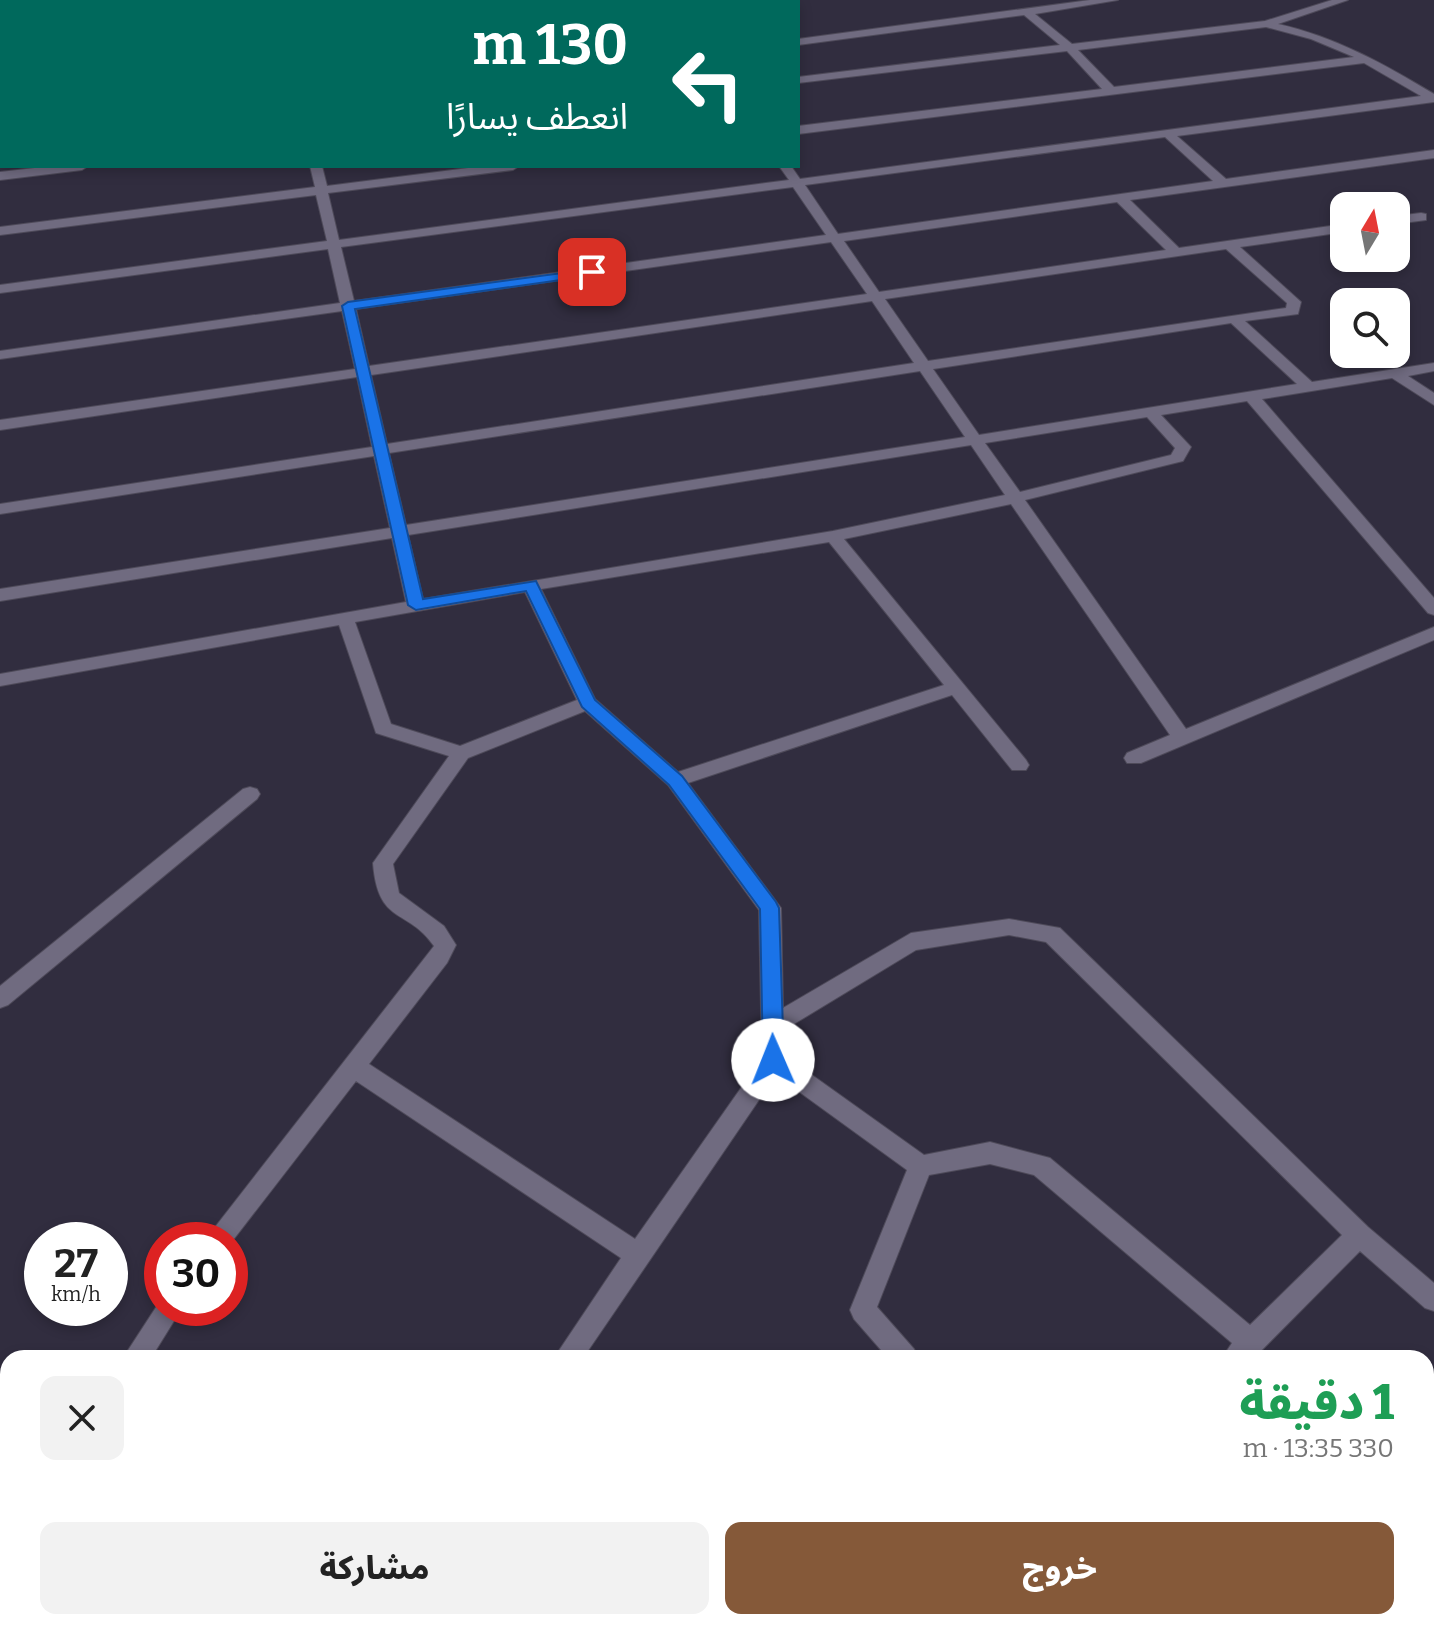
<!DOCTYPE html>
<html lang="ar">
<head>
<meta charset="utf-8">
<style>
  :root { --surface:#fff; --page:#f2f2f2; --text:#222; --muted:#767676; --accent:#855939 }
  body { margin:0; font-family:Bitter,"Noto Sans Arabic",serif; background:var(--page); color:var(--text); direction:rtl; height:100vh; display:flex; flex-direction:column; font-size:30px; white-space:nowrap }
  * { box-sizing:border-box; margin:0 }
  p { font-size:26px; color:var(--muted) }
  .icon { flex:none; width:44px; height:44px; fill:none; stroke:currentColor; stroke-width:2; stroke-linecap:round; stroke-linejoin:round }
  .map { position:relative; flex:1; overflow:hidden; direction:ltr }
  .side { position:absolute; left:0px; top:1350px; width:1434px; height:280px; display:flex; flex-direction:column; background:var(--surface); border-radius:24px 24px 0 0; box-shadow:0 4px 12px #0003; direction:rtl }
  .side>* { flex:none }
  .banner { position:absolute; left:0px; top:0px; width:800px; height:168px; box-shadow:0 4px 12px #0003; direction:rtl; background:#00695c; color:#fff; overflow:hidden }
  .needle { width:52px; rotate:10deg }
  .tools { position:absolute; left:1330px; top:192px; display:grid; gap:16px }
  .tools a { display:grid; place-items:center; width:80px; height:80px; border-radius:16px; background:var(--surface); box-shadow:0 4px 12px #0003; font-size:40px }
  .speed { position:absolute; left:24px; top:1222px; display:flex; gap:16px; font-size:40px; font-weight:700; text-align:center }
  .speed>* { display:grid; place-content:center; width:104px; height:104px; border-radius:50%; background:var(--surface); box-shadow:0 4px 12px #0003; line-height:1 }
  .speed small { font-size:20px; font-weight:400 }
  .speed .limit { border:12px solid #d22; background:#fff; color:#111 }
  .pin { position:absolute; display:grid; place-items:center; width:68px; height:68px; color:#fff; margin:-34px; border-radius:16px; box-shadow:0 4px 12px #0006 }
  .me { position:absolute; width:88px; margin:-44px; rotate:359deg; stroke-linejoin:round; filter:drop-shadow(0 0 6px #0008) }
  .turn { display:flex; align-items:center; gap:28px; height:168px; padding:0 40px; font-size:36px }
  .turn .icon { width:104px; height:104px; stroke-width:2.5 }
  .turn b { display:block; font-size:56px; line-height:68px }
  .round { display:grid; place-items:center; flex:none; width:84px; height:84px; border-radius:16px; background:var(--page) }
  .summary { display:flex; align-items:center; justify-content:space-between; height:136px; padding:0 40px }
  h1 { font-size:48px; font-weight:800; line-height:60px; color:#1e9e55 }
  .cta { display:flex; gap:16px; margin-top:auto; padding:16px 40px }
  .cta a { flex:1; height:92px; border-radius:16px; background:var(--accent); color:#fff; font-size:32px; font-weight:800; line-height:92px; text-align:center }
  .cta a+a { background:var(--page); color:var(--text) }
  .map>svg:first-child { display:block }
</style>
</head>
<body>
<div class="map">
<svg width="1434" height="1630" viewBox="0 0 1434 1630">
  <rect width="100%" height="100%" fill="#312d3f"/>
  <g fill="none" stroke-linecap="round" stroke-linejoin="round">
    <defs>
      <g id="minor">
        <polygon points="80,0 110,0 79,2"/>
        <rect x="274" y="0" width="10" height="2"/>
        <polygon points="423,0 451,0 422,2"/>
        <polygon points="664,0 674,0 675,2 665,2"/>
        <polygon points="762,0 788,0 761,2"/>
        <path d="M1090,0h28l-83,14 37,30 193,-23 67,-21h16l-70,24c58,13 106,40 156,70v8l-257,34 49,43 208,-29v8l-304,42 49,48 165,-24v8l-104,15 61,55 -3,12 -53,7 67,61 122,-19v8l-26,5 26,17v12l-42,-27 -130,21 172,199v17l-6,-2 -181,-212 -86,14 30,32 -8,14 -158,39 161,229 248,-102v13l-293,123h-14l-3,-5 3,-5 43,-18 -159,-231 -167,35 182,221 3,5 -3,5h-14l-60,-75 -264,88 93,125 2,100 128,-75 98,-14 51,9 308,299 66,56v28l-9,-3 -65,-57 -106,107h-32l10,-15 -198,-168 -44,-11 -61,11 -52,132 37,42 4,9h-30l-34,-39 -4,-9 57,-140 -131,-95 -193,283h-29l67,-100 -265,-177 -126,163v-4h-25l229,-294c-27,-39 -56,-20 -61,-83l76,-107 -73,-23 -37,-108 -339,61v-12l406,-72 -14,-64 -392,63v-12l390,-61 -16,-72 -374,58v-10l372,-57 -15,-70 -357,53v-10l355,-51 -13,-58 -342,48v-8l340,-48 -12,-54 -328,44v-8l327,-44 -11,-46 -316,40v-8l315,-40 -5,-21h12l5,20 157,-20h35l-6,4 -185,23 11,47 450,-60 -10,-14h12l9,13 621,-83 -57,-33 -566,71v-8l304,-37 -35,-38 -269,32v-6l262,-32 -36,-30 -226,30v-6zM1266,27l45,12 43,18 -240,30 -36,-37zM1165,137l48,44 -375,53 -33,-49zM793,187l33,48 -472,66 -13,-54zM1117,202l49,48 -287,42 -35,-51zM831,242l36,52 -498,72 -13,-57zM1226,249l61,54 -1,5 -358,53 -43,-62zM872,301l42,62 -527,81 -16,-69zM1231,323l66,61 -318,51 -46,-66zM920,371l45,66 -559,88 -17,-72zM1147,417l28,31 -4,7 -151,37 -35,-49zM971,445l34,50 -172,36 -410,68 -15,-64zM829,542l115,143 -266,87 -83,-73 -54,-110zM525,592l52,108 -117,46 -69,-22 -36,-102zM585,711l83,74 91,125 3,148 -127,181 -266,-175 78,-101 9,-18 -12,-19 -45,-33 -6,-29 75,-106zM1009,935l37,7 296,293 -92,90 -200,-167 -60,-16 -66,13 -140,-100v-25l132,-80z"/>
        <rect x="0" y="7" width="2" height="6"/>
        <rect x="0" y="42" width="2" height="6"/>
        <rect x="0" y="84" width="2" height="6"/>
        <polygon points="2,126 2,134 0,135 0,127"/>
        <polygon points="52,166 88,166 82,170 0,180 0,172"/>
        <polygon points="1421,213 1426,214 1426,220 1396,224 1396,216"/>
        <polygon points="250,787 257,789 260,794 257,799 8,1005 0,1008 0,986 243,789"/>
        <polygon points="162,1298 162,1308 182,1308 151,1358 123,1358"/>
        <polygon points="8,1537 8,1589 0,1593 0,1540"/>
        <polygon points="335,1622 372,1622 368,1630 332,1630"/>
        <polygon points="756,1622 789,1622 792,1630 760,1630"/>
        <polygon points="954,1622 989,1622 985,1630 951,1630"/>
      </g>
    </defs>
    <use href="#minor" stroke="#4e4a59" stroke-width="2"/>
    <use href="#minor" fill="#706b80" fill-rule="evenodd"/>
  </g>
  <polygon fill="#1a73e8" stroke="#114b97" stroke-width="2" points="592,269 598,272 596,275 355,309 423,599 536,581 595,700 682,776 776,902 779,908 784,1060 781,1066 773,1069 766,1066 763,1060 760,909 669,785 582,707 526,591 416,610 408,605 342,306 348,302"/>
</svg>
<div class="tools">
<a><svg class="needle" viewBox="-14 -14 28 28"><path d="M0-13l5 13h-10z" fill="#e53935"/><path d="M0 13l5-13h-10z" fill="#767676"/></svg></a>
<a><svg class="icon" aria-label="search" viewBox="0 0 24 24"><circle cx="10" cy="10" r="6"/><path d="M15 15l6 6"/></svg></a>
</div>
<div class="speed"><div>27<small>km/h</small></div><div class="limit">30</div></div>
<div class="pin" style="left:592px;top:272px;background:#d93025"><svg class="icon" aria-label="arrive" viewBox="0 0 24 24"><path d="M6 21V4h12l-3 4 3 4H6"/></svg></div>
<svg class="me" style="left:773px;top:1060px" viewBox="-20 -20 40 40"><circle r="19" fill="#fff"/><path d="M0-13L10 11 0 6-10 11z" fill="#1a73e8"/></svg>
<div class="banner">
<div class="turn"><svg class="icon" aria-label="left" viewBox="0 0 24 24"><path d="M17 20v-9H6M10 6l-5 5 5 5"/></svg><div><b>130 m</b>انعطف يسارًا</div></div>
</div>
<section class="side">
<div class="summary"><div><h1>1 دقيقة</h1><p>330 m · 13:35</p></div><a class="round"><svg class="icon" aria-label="close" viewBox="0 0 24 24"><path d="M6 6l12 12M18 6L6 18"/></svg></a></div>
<div class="cta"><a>خروج</a><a>مشاركة</a></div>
</section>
</div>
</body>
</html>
